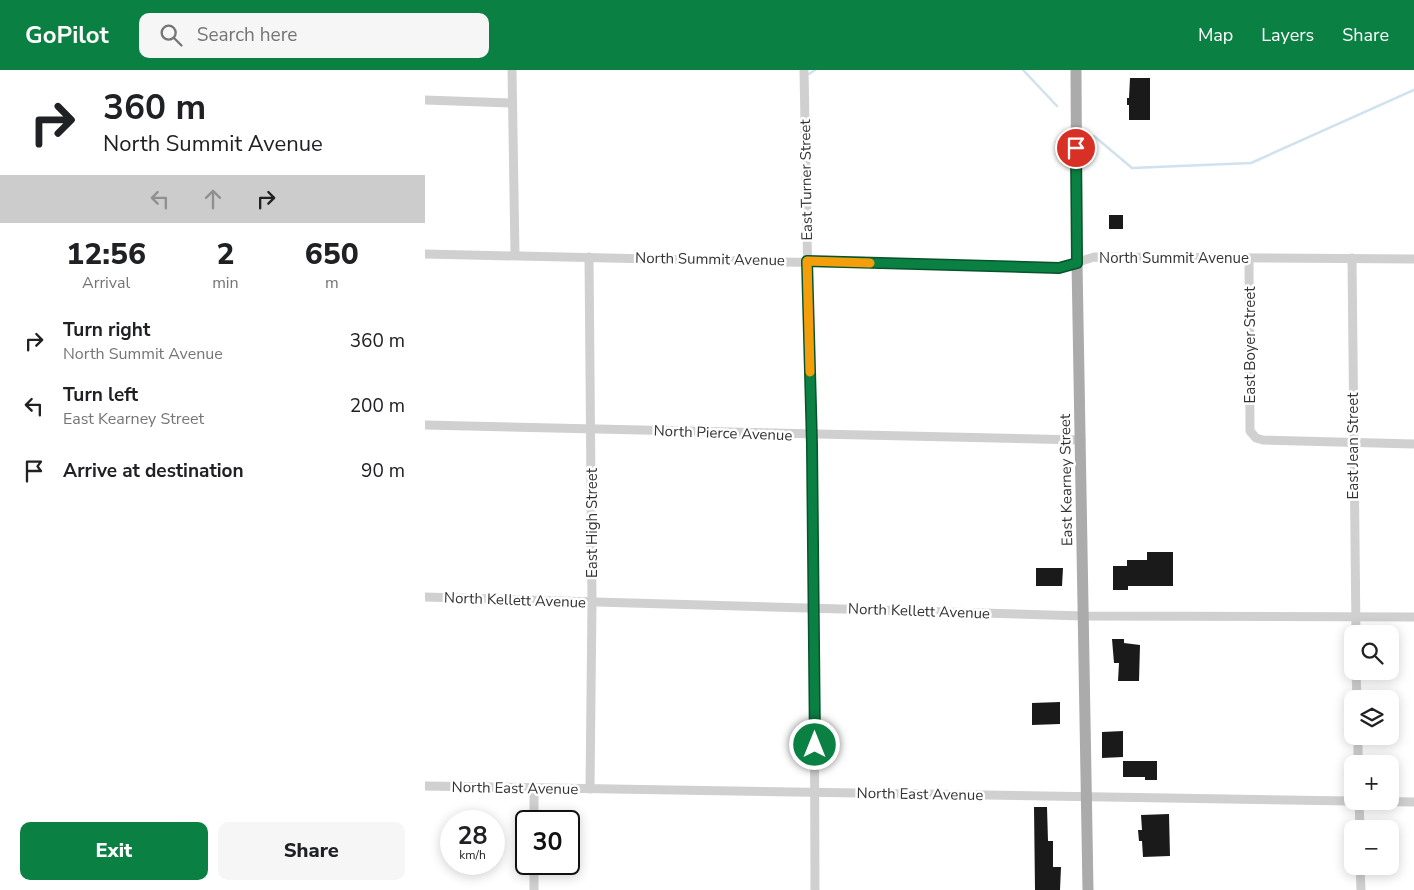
<!DOCTYPE html>
<html lang="en">
<head>
<meta charset="utf-8">
<style>
  :root { --surface:#fff; --page:#f6f6f6; --text:#202124; --muted:#757577; --accent:#0b8043 }
  body { margin:0; font-family:"Nunito Sans",sans-serif; background:var(--page); color:var(--text); height:100vh; display:flex; flex-direction:column; font-size:19px; white-space:nowrap }
  * { box-sizing:border-box; margin:0 }
  p { font-size:16px; color:var(--muted) }
  .icon { flex:none; width:28px; height:28px; fill:none; stroke:currentColor; stroke-width:2; stroke-linecap:round; stroke-linejoin:round }
  .map { position:relative; flex:1; overflow:hidden }
  .drawer { display:flex; flex-direction:column; background:var(--surface); width:425px }
  .drawer>* { flex:none }
  .hud { background:#fff; color:var(--text); overflow:hidden }
  .tools { position:absolute; left:919px; top:555px; display:grid; gap:10px }
  .tools a { display:grid; place-items:center; width:55px; height:55px; border-radius:10px; background:var(--surface); box-shadow:0 2px 12px #0003; font-size:25px }
  .speed { position:absolute; left:15px; top:740px; display:flex; gap:10px; font-size:25px; font-weight:700; text-align:center }
  .speed>* { display:grid; place-content:center; width:65px; height:65px; border-radius:50%; background:var(--surface); box-shadow:0 2px 12px #0003; line-height:1 }
  .speed small { font-size:12px; font-weight:400 }
  .speed .limit { border:2px solid #111; border-radius:8px; background:#fff; color:#111 }
  .pin { position:absolute; display:grid; place-items:center; width:42px; height:42px; color:#fff; margin:-21px; border:2px solid #fff; border-radius:50%; box-shadow:0 1px 5px #0007 }
  .me { position:absolute; width:55px; margin:-28px; rotate:0deg; stroke-linejoin:round; filter:drop-shadow(0 0 4px #0008) }
  .turn { display:flex; align-items:center; gap:18px; height:105px; padding:0 20px; font-size:22px }
  .turn .icon { width:65px; height:65px; stroke-width:2.5 }
  .turn b { display:block; font-size:35px; line-height:42px }
  .lanes { display:flex; align-items:center; height:48px; padding:0 20px; background:#0003; justify-content:center; gap:25px; direction:ltr }
  .lanes .off { opacity:.35 }
  .eta { display:flex; justify-content:space-evenly; align-items:center; height:85px; text-align:center }
  .eta b { font-size:30px; font-weight:800; line-height:35px }
  .action { display:flex; gap:10px; margin-top:auto; padding:10px 20px }
  .action a { flex:1; height:58px; border-radius:10px; background:var(--accent); color:#fff; font-size:20px; font-weight:800; line-height:58px; text-align:center }
  .action a+a { background:var(--page); color:var(--text) }
  ul { padding:0; list-style:none }
  li { display:flex; align-items:center; gap:15px; height:65px; padding:0 20px }
  li div { flex:1 }
  li b { display:block; font-size:19px }
  li em { font-style:normal }
  header { display:flex; align-items:center; gap:30px; box-sizing:border-box; height:70px; padding:0 25px; background:var(--accent); color:#fff }
  header strong { font-size:24px }
  nav { display:flex; gap:28px; margin-inline-start:auto; font-size:18px }
  .search { width:350px; height:45px; background:var(--page); display:flex; align-items:center; gap:12px; box-sizing:border-box; padding:0 18px; border-radius:10px; color:var(--muted); font-size:19px }
  main { display:flex; flex:1; min-height:0 }
  .map>svg:first-child { display:block }
</style>
</head>
<body>
<header>
<strong>GoPilot</strong>
<div class="search"><svg class="icon" aria-label="search" viewBox="0 0 24 24"><circle cx="10" cy="10" r="6"/><path d="M15 15l6 6"/></svg>Search here</div>
<nav><a>Map</a><a>Layers</a><a>Share</a></nav>
</header>
<main>
<section class="drawer">
<div class="hud">
<div class="turn"><svg class="icon" aria-label="right" viewBox="0 0 24 24"><path d="M7 20v-9h11M14 6l5 5-5 5"/></svg><div><b>360 m</b>North Summit Avenue</div></div>
<div class="lanes"><svg class="icon off" aria-label="left" viewBox="0 0 24 24"><path d="M17 20v-9H6M10 6l-5 5 5 5"/></svg><svg class="icon off" aria-label="ahead" viewBox="0 0 24 24"><path d="M12 20V5M6 11l6-6 6 6"/></svg><svg class="icon" aria-label="right" viewBox="0 0 24 24"><path d="M7 20v-9h11M14 6l5 5-5 5"/></svg></div>
</div>
<div class="eta">
<div><b>12:56</b><p>Arrival</p></div>
<div><b>2</b><p>min</p></div>
<div><b>650</b><p>m</p></div>
</div>
<ul>
<li><svg class="icon" aria-label="right" viewBox="0 0 24 24"><path d="M7 20v-9h11M14 6l5 5-5 5"/></svg><div><b>Turn right</b><p>North Summit Avenue</p></div><em>360 m</em></li>
<li><svg class="icon" aria-label="left" viewBox="0 0 24 24"><path d="M17 20v-9H6M10 6l-5 5 5 5"/></svg><div><b>Turn left</b><p>East Kearney Street</p></div><em>200 m</em></li>
<li><svg class="icon" aria-label="arrive" viewBox="0 0 24 24"><path d="M6 21V4h12l-3 4 3 4H6"/></svg><div><b>Arrive at destination</b></div><em>90 m</em></li>
</ul>
<div class="action"><a>Exit</a><a>Share</a></div>
</section>
<div class="map">
<svg width="989" height="820" viewBox="0 0 989 820">
  <rect width="100%" height="100%" fill="#fff"/>
  <g fill="none" stroke-linecap="round" stroke-linejoin="round">
    <g stroke="#cfe2ee" stroke-width="2.5">
      <polyline points="598,0 632,36"/>
      <polyline points="384,4 390,0"/>
      <polyline points="669,66 707,98 826,93 989,20"/>
    </g>
  </g>
  <g fill="#1a1a1a">
    <polygon points="705,8 725,8 725,50 704,50 704,35 702,35 702,28 704,28"/>
    <rect x="684" y="145" width="14" height="14"/>
    <polygon points="722,482 748,482 748,516 703,516 703,520 688,520 688,496 702,496 702,490 722,490"/>
    <polygon points="611,498 638,498 637,516 611,516"/>
    <polygon points="687,569 699,569 699,573 715,575 714,611 693,611 694,593 689,593"/>
    <polygon points="635,632 635,654 607,655 607,633"/>
    <polygon points="698,661 698,687 677,688 677,662"/>
    <polygon points="698,691 732,691 732,710 720,710 720,707 698,707"/>
    <polygon points="609,737 622,737 623,771 628,771 628,797 636,797 635,820 610,820"/>
    <polygon points="744,744 745,786 718,787 717,771 714,771 713,760 717,760 716,745"/>
  </g>
  <g fill="none" stroke-linecap="round" stroke-linejoin="round">
    <g stroke="#d0d0d0" stroke-width="9">
      <polyline points="87,0 90,185"/>
      <polyline points="379,0 389,537 390,820"/>
      <polyline points="0,30 87,33"/>
      <polyline points="0,184 634,198 669,187 989,189"/>
      <polyline points="164,187 167,532 165,719"/>
      <polyline points="927,188 931,564"/>
      <polyline points="824,189 825,361 831,368 838,370 989,374"/>
      <polyline points="0,355 656,370"/>
      <polyline points="0,527 658,546 989,547"/>
      <polyline points="931,601 932,629"/>
      <polyline points="933,666 933,694"/>
      <polyline points="0,716 989,732"/>
      <polyline points="109,718 109,751"/>
      <polyline points="934,731 935,759"/>
      <polyline points="109,794 109,820"/>
      <polyline points="935,796 936,820"/>
    </g>
    <polyline stroke="#ababab" stroke-width="11" points="651,0 652,193 663,820"/>
  </g>
  <g fill="none" stroke-linecap="round" stroke-linejoin="round">
    <defs>
      <polyline id="route" points="390,675 387,375 382,191 634,198 652,193 651,78"/>
    </defs>
    <use href="#route" stroke="#07532c" stroke-width="12"/>
    <use href="#route" stroke="#0b8043" stroke-width="9"/>
    <polyline stroke="#f59e0b" stroke-width="9" points="385,302 382,191 445,193"/>
  </g>
  <g text-anchor="middle" dominant-baseline="central" stroke-width="5" stroke-linejoin="round" paint-order="stroke">
    <g font-size="15" fill="#333" stroke="#fff">
      <text transform="translate(381 110) rotate(-91)">East Turner Street</text>
      <text x="749" y="188">North Summit Avenue</text>
      <text transform="translate(285 189) rotate(1)">North Summit Avenue</text>
      <text transform="translate(825 275) rotate(-90)">East Boyer Street</text>
      <text transform="translate(298 363) rotate(2)">North Pierce Avenue</text>
      <text transform="translate(928 376) rotate(-90)">East Jean Street</text>
      <text transform="translate(641 410) rotate(-91)">East Kearney Street</text>
      <text transform="translate(167 453) rotate(-90)">East High Street</text>
      <text transform="translate(90 530) rotate(2)">North Kellett Avenue</text>
      <text transform="translate(494 541) rotate(2)">North Kellett Avenue</text>
      <text transform="translate(90 718) rotate(1)">North East Avenue</text>
      <text transform="translate(495 724) rotate(1)">North East Avenue</text>
    </g>
  </g>
</svg>
<div class="tools">
<a><svg class="icon" aria-label="search" viewBox="0 0 24 24"><circle cx="10" cy="10" r="6"/><path d="M15 15l6 6"/></svg></a>
<a><svg class="icon" aria-label="layers" viewBox="0 0 24 24"><path d="M12 4l9 5-9 5-9-5zM3 14l9 5 9-5"/></svg></a>
<a>+</a>
<a>−</a>
</div>
<div class="speed"><div>28<small>km/h</small></div><div class="limit">30</div></div>
<div class="pin" style="left:651px;top:78px;background:#d93025"><svg class="icon" aria-label="arrive" viewBox="0 0 24 24"><path d="M6 21V4h12l-3 4 3 4H6"/></svg></div>
<svg class="me" style="left:390px;top:675px" viewBox="-20 -20 40 40"><circle r="17" fill="#0b8043" stroke="#fff" stroke-width="3"/><path d="M0-11L8 9 0 5-8 9z" fill="#fff"/></svg>
</div>
</main>
</body>
</html>
